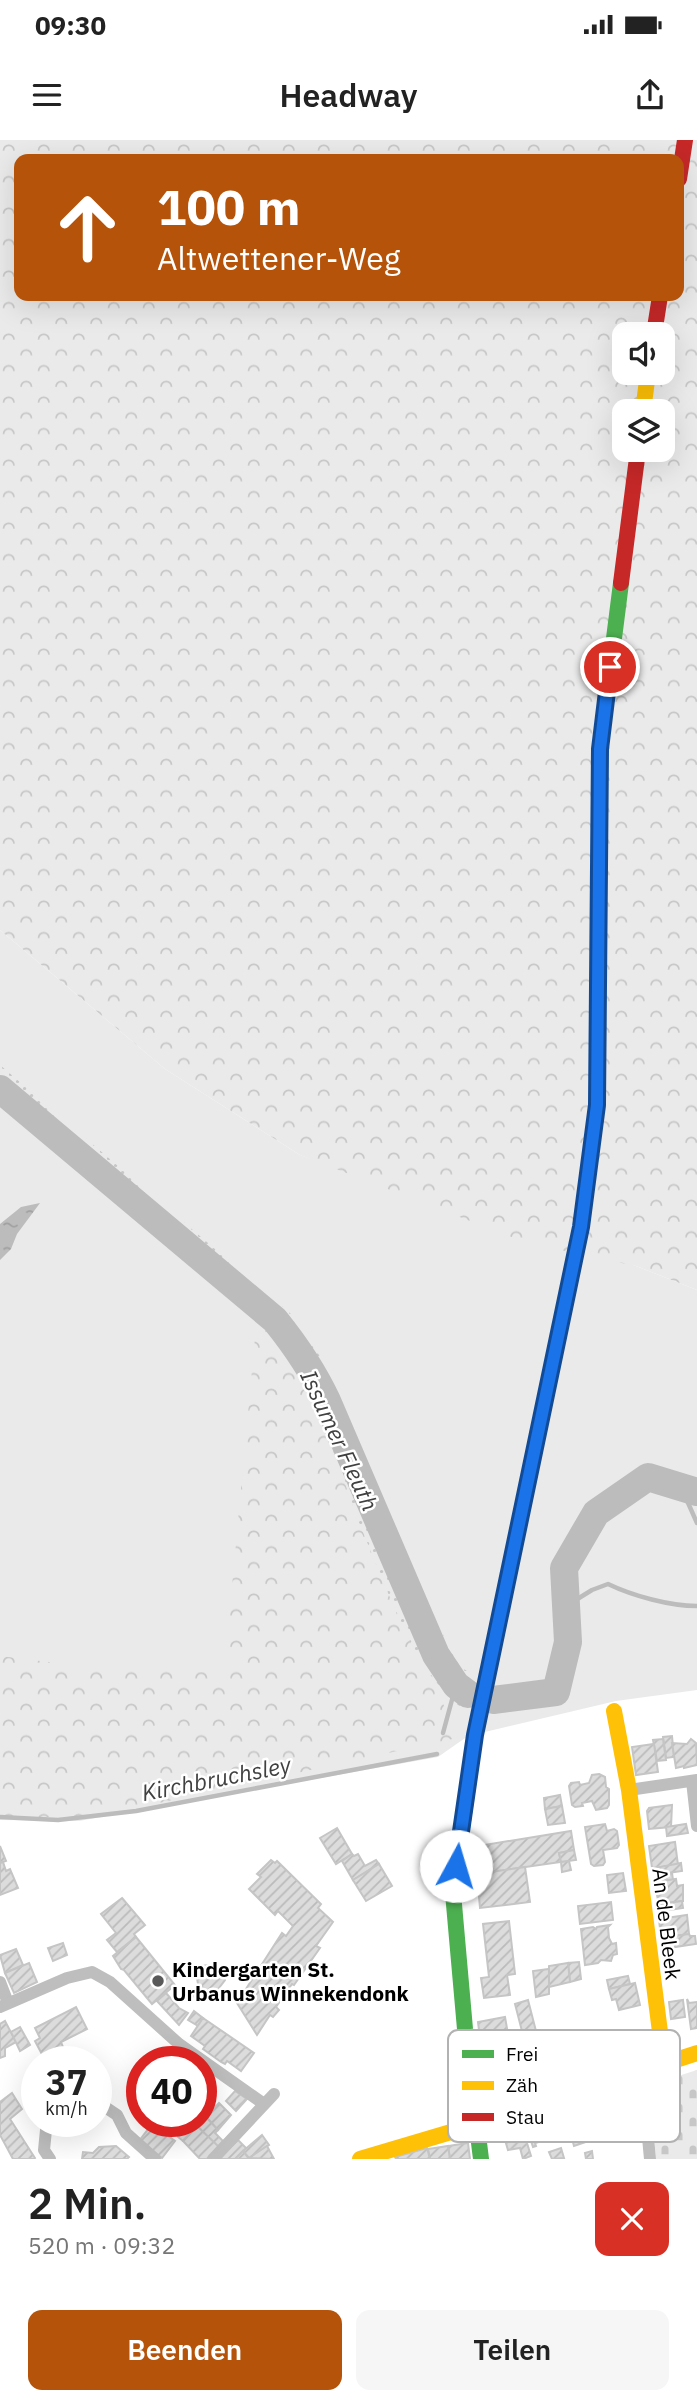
<!DOCTYPE html>
<html lang="de">
<head>
<meta charset="utf-8">
<style>
  :root { --surface:#fff; --page:#f6f6f6; --text:#222; --muted:#767676; --accent:#b45309 }
  body { margin:0; font-family:"IBM Plex Sans",sans-serif; background:var(--page); color:var(--text); height:100vh; display:flex; flex-direction:column; font-size:26px; white-space:nowrap }
  * { box-sizing:border-box; margin:0 }
  p { font-size:23px; color:var(--muted) }
  .icon { flex:none; width:38px; height:38px; fill:none; stroke:currentColor; stroke-width:2; stroke-linecap:round; stroke-linejoin:round }
  .map { position:relative; height:2019px; overflow:hidden }
  .sheet { display:flex; flex-direction:column; background:var(--surface); flex:1 }
  .sheet>* { flex:none }
  .hud { position:absolute; left:14px; top:14px; width:670px; height:147px; border-radius:14px; box-shadow:0 7px 28px #0002; background:#b45309; color:#fff; overflow:hidden }
  .fabs { position:absolute; left:612px; top:182px; display:grid; gap:14px }
  .fabs a { display:grid; place-items:center; width:63px; height:63px; border-radius:14px; background:var(--surface); box-shadow:0 7px 28px #0002; font-size:35px }
  .speed { position:absolute; left:21px; top:1906px; display:flex; gap:14px; font-size:35px; font-weight:700; text-align:center }
  .speed>* { display:grid; place-content:center; width:91px; height:91px; border-radius:50%; background:var(--surface); box-shadow:0 7px 28px #0002; line-height:1 }
  .speed small { font-size:18px; font-weight:400 }
  .speed .limit { border:10px solid #d22; background:#fff; color:#111 }
  .pin { position:absolute; display:grid; place-items:center; width:60px; height:60px; color:#fff; margin:-30px; border:4px solid #fff; border-radius:50%; box-shadow:0 2px 7px #0007 }
  .me { position:absolute; width:77px; margin:-38px; rotate:6deg; stroke-linejoin:round; filter:drop-shadow(0 0 5px #0008) }
  .turn { display:flex; align-items:center; gap:24px; height:147px; padding:0 28px; font-size:32px }
  .turn .icon { width:91px; height:91px; stroke-width:2.5 }
  .turn b { display:block; font-size:49px; line-height:60px }
  .round { display:grid; place-items:center; flex:none; width:74px; height:74px; border-radius:14px; background:var(--page) }
  .overview { display:flex; align-items:center; justify-content:space-between; height:119px; padding:0 28px }
  h1 { font-size:42px; font-weight:600; line-height:52px }
  .action { display:flex; gap:14px; margin-top:auto; padding:14px 28px }
  .action a { flex:1; height:80px; border-radius:14px; background:var(--accent); color:#fff; font-size:28px; font-weight:600; line-height:80px; text-align:center }
  .action a+a { background:var(--page); color:var(--text) }
  .status { display:flex; justify-content:space-between; align-items:center; height:49px; padding:0 35px; background:var(--surface); direction:ltr }
  .status svg { height:19px; fill:currentColor }
  header { display:flex; justify-content:space-between; align-items:center; height:91px; padding:0 28px; background:var(--surface); font-size:32px; font-weight:600 }
  .map>svg:first-child { display:block }
</style>
</head>
<body>
<div class="status"><b>09:30</b><svg viewBox="0 0 49 12"><path d="M0 12V9h3v3zM5 12V6h3v6zM10 12V3h3v9zM15 12V0h3v12zM26 1h20v11H26zM47 4h2v5h-2z"/></svg></div>
<header><svg class="icon" aria-label="menu" viewBox="0 0 24 24"><path d="M4 6h16M4 12h16M4 18h16"/></svg>Headway<svg class="icon" aria-label="share" viewBox="0 0 24 24"><path d="M12 15V3M7 8l5-5 5 5M5 13v7h14v-7"/></svg></header>
<div class="map">
<svg width="697" height="2019" viewBox="0 0 697 2019">
  <defs>
    <pattern id="forest-crowns" width="20" height="18" patternUnits="userSpaceOnUse" patternTransform="scale(1.75)"><rect width="20" height="18" fill="#eaeaea"/><path d="M2 6a3 3 0 1 1 6 0M12 15a3 3 0 1 1 6 0" fill="none" stroke="#c7c7c7"/></pattern>
    <pattern id="cemetery-stones" width="16" height="16" patternUnits="userSpaceOnUse" patternTransform="scale(1.75)"><rect width="16" height="16" fill="#eaeaea"/><path d="M2 7V4a2 2 0 0 1 4 0v3zM10 15v-3a2 2 0 0 1 4 0v3z" fill="#c7c7c7"/></pattern>
    <pattern id="park-dots" width="8" height="8" patternUnits="userSpaceOnUse" patternTransform="scale(1.75)"><rect width="8" height="8" fill="#eaeaea"/><path d="M2 2h.1M6 6h.1" fill="none" stroke="#c7c7c7" stroke-width="1.8" stroke-linecap="round"/></pattern>
    <pattern id="water-ripples" width="26" height="14" patternUnits="userSpaceOnUse" patternTransform="scale(1.75)"><rect width="26" height="14" fill="#bcbcbc"/><path d="M2 4q2-2 4 0t4 0M15 11q2-2 4 0t4 0" fill="none" stroke="#a0a0a0"/></pattern>
    <pattern id="building-hatch" width="6" height="6" patternUnits="userSpaceOnUse" patternTransform="scale(1.75)"><rect width="6" height="6" fill="#dcdcdc"/><path d="M-1 1l2-2M0 6l6-6M5 7l2-2" fill="none" stroke="#bbb"/></pattern>
  </defs>
  <rect width="100%" height="100%" fill="#fff"/>
  <polygon fill="#eaeaea" points="0,790 165,929 300,1015 636,1126 697,1150 697,1550 616,1561 468,1596 438,1617 79,1681 0,1680"/>
  <g fill="url(#forest-crowns)" fill-rule="evenodd">
    <path d="M0,0h697v1150l-61,-24 -109,-23 -227,-88 -135,-86 -165,-139zM19,19h660v137h-660zM625,194h38v39h-38zM625,271h38v39h-38z"/>
    <polygon points="267,1174 303,1217 457,1598 95,1677 0,1677 0,1516 81,1526 224,1533 257,1176"/>
  </g>
  <polygon fill="url(#cemetery-stones)" points="697,1930 697,2019 656,2019 650,1945"/>
  <polygon fill="url(#park-dots)" points="0,925 291,1174 319,1215 365,1318 410,1431 460,1527 467,1531 461,1567 451,1560 423,1526 400,1482 360,1385 323,1283 303,1217 0,957"/>
  <polygon fill="url(#water-ripples)" points="40,1063 17,1094 11,1109 0,1120 0,1084 21,1067"/>
  <g fill="none" stroke-linecap="round" stroke-linejoin="round">
    <g stroke="#bcbcbc" stroke-width="4.5">
      <polyline points="681,1347 697,1383"/>
      <path d="M566,1466l26,-16 16,-6c25,12 62,22 89,22"/>
      <polyline points="443,1593 456,1545"/>
      <polyline points="0,1677 58,1680 136,1671 437,1614"/>
    </g>
    <g stroke="#bcbcbc" stroke-width="28">
      <path d="M0,949l275,231c21,26 38,51 52,81l109,254 20,30 12,9"/>
      <polyline points="493,1560 556,1552 568,1502 564,1428 596,1373 648,1337 697,1352"/>
    </g>
  </g>
  <g fill="url(#building-hatch)" stroke="#c5c5c5" stroke-width="2">
    <polygon points="672,1596 674,1617 666,1618 663,1597"/>
    <polygon points="663,1599 666,1620 657,1621 653,1600"/>
    <polygon points="691,1599 696,1603 697,1625 684,1628 684,1626 676,1628 672,1603 687,1604"/>
    <polygon points="654,1604 658,1632 636,1635 632,1607"/>
    <polygon points="599,1634 605,1637 606,1647 609,1649 609,1665 607,1668 596,1670 592,1661 582,1663 583,1666 575,1667 572,1665 569,1646 571,1643 579,1642 580,1645 589,1643 592,1635"/>
    <polygon points="560,1655 562,1666 545,1669 544,1658"/>
    <polygon points="672,1665 671,1687 649,1689 647,1671 649,1668"/>
    <polygon points="562,1666 565,1683 548,1685 545,1669"/>
    <polygon points="605,1684 607,1691 614,1689 617,1691 619,1705 617,1708 603,1710 605,1722 603,1725 594,1726 591,1724 585,1687"/>
    <polygon points="686,1684 688,1693 667,1696 666,1687"/>
    <polygon points="337,1688 352,1714 336,1724 320,1698"/>
    <polygon points="571,1691 574,1710 559,1713 561,1722 477,1734 479,1733 478,1706"/>
    <polygon points="675,1702 678,1725 652,1728 649,1706"/>
    <polygon points="0,1706 6,1721 0,1723"/>
    <polygon points="574,1710 576,1720 561,1722 559,1713"/>
    <polygon points="352,1714 354,1716 358,1714 365,1726 376,1720 379,1724 353,1740 342,1721"/>
    <polygon points="271,1720 275,1723 277,1721 321,1764 318,1768 333,1782 316,1806 320,1808 294,1845 292,1844 276,1867 279,1870 273,1877 270,1875 257,1895 237,1863 282,1793 286,1796 293,1786 278,1771 275,1775 249,1749 261,1737 257,1734"/>
    <polygon points="569,1721 571,1730 562,1732 561,1722"/>
    <polygon points="3,1722 6,1731 10,1729 18,1748 0,1755 0,1723"/>
    <polygon points="681,1723 682,1731 661,1734 660,1727"/>
    <polygon points="379,1724 392,1746 366,1761 353,1740"/>
    <polygon points="525,1727 530,1762 480,1768 477,1734"/>
    <polygon points="623,1733 626,1751 609,1753 607,1735"/>
    <polygon points="672,1733 673,1740 659,1741 658,1734"/>
    <polygon points="676,1739 677,1746 683,1745 683,1761 659,1764 654,1742"/>
    <polygon points="122,1758 145,1785 134,1794 136,1797 117,1812 107,1800 116,1793 101,1774"/>
    <polygon points="682,1761 683,1768 662,1771 661,1764"/>
    <polygon points="611,1762 613,1780 580,1784 578,1766"/>
    <polygon points="687,1775 689,1794 661,1798 659,1779"/>
    <polygon points="509,1781 515,1834 507,1835 510,1855 484,1858 481,1838 489,1837 483,1784"/>
    <polygon points="610,1785 608,1787 609,1798 612,1804 616,1803 617,1814 613,1815 611,1821 601,1820 598,1823 585,1825 581,1789 593,1787 596,1789 597,1787"/>
    <polygon points="689,1794 690,1796 695,1796 696,1804 675,1807 674,1796"/>
    <polygon points="136,1797 175,1845 152,1864 124,1830 121,1829 113,1816"/>
    <polygon points="63,1803 67,1815 53,1821 48,1808"/>
    <polygon points="16,1809 23,1825 5,1833 0,1815"/>
    <polygon points="579,1822 581,1839 570,1842 568,1823"/>
    <polygon points="29,1823 37,1842 14,1853 5,1833"/>
    <polygon points="568,1823 570,1842 549,1847 549,1826"/>
    <polygon points="208,1825 221,1831 225,1840 219,1848 222,1850 220,1853 217,1851 214,1855 198,1844 197,1838 201,1832 200,1831 203,1826"/>
    <polygon points="549,1829 549,1854 536,1857 533,1831"/>
    <polygon points="628,1836 630,1844 609,1849 607,1840"/>
    <polygon points="635,1843 640,1865 619,1870 616,1859 612,1860 609,1849"/>
    <polygon points="200,1846 209,1852 202,1862 193,1856"/>
    <polygon points="166,1853 179,1868 188,1873 179,1885 157,1861"/>
    <polygon points="687,1859 689,1863 697,1862 697,1888 691,1889"/>
    <polygon points="528,1860 536,1891 523,1895 515,1864"/>
    <polygon points="683,1860 685,1877 671,1879 669,1862"/>
    <polygon points="76,1867 87,1889 61,1902 65,1912 46,1922 35,1901 40,1898 35,1888"/>
    <polygon points="194,1871 203,1878 198,1886 188,1880"/>
    <polygon points="505,1877 509,1900 503,1901 506,1918 483,1922 478,1882"/>
    <polygon points="203,1878 254,1913 241,1931 227,1921 225,1924 221,1922 203,1909 205,1906 191,1896"/>
    <polygon points="5,1881 16,1902 5,1908 5,1916 0,1918 0,1884"/>
    <polygon points="20,1887 30,1905 20,1911 11,1892"/>
    <polygon points="235,1951 247,1959 236,1971 226,1961"/>
    <polygon points="12,1953 22,1969 10,1979 35,2018 34,2019 13,2019 0,1995 0,1962"/>
    <polygon points="219,1963 231,1975 218,1990 206,1977"/>
    <polygon points="587,1963 592,1979 588,1980 595,1999 574,2006 571,1995 578,1993 575,1985 571,1986 566,1970"/>
    <polygon points="201,1973 206,1977 183,2001 178,1997 181,1994 179,1991 188,1981 201,1981"/>
    <polygon points="206,1977 218,1990 215,1993 223,2001 218,2007 197,1986"/>
    <polygon points="539,1978 546,2000 535,2003 536,2006 533,2007 530,1998 526,2000 521,1984"/>
    <polygon points="157,1981 164,1981 169,1985 166,1994 154,1986"/>
    <polygon points="152,1984 175,2001 162,2018 139,2001"/>
    <polygon points="521,1984 531,2016 523,2019 520,2008 508,2010 502,1990"/>
    <polygon points="197,1986 219,2007 207,2019 200,2019 183,2001"/>
    <polygon points="262,1995 269,2005 249,2018 243,2011"/>
    <polygon points="238,2000 246,2008 235,2019 218,2019"/>
    <polygon points="468,2003 470,2019 450,2019 448,2006"/>
    <polygon points="116,2006 129,2017 127,2019 82,2019 83,2012 93,2013 99,2007"/>
    <polygon points="267,2006 274,2019 249,2018"/>
    <polygon points="448,2006 450,2019 430,2019 428,2009"/>
    <polygon points="427,2008 430,2019 396,2019 395,2017"/>
    <polygon points="561,2008 564,2018 552,2019 549,2012"/>
    <polygon points="243,2011 249,2019 235,2019"/>
    <polygon points="592,2011 593,2019 586,2019 585,2013"/>
  </g>
  <g fill="none" stroke-linecap="round" stroke-linejoin="round">
    <g stroke="#bebebe" stroke-width="12">
      <polyline points="692,1641 697,1686"/>
      <polyline points="629,1650 697,1640"/>
      <polyline points="0,1842 8,1863"/>
      <polyline points="0,1867 67,1838 92,1832 110,1842 179,1904 264,1964"/>
      <polyline points="642,1932 650,2019"/>
      <polyline points="96,1961 117,1975 126,1993 155,2019"/>
      <polyline points="50,2019 44,2010 46,1990 51,1981"/>
      <polyline points="213,2019 274,1954"/>
    </g>
    <g stroke="#4caf50" stroke-width="16">
      <polyline points="587,1039 597,965 600,609 621,443"/>
      <polyline points="481,2019 465,1889 453,1753 475,1595 487,1537"/>
    </g>
    <g stroke="#ffc107" stroke-width="16">
      <polyline points="643,271 648,233"/>
      <polyline points="487,1537 581,1087 587,1039"/>
      <polyline points="614,1571 629,1650 664,1923"/>
      <polyline points="360,2019 478,1984 697,1913"/>
    </g>
    <g stroke="#c62828" stroke-width="16">
      <polyline points="679,39 685,0"/>
      <polyline points="654,194 660,156"/>
      <polyline points="621,443 638,310"/>
    </g>
  </g>
  <g fill="none" stroke-linecap="round" stroke-linejoin="round">
    <defs>
      <polyline id="route" points="456,1726 475,1595 581,1087 597,965 600,609 610,527"/>
    </defs>
    <use href="#route" stroke="#114b97" stroke-width="18"/>
    <use href="#route" stroke="#1a73e8" stroke-width="12"/>
  </g>
  <circle fill="#595959" stroke="#fff" stroke-width="2.5" cx="158" cy="1841" r="7"/>
  <g text-anchor="middle" dominant-baseline="central" stroke-width="5" stroke-linejoin="round" paint-order="stroke">
    <g font-size="21" fill="#000" stroke="#fff">
      <text transform="translate(667 1784) rotate(83)">An de Bleek</text>
    </g>
    <g font-size="21" font-weight="bold" fill="#000" stroke="#fff" text-anchor="start">
      <text x="172" y="1829">Kindergarten St.<tspan x="172" dy="24">Urbanus Winnekendonk</tspan></text>
    </g>
    <g font-size="23" font-style="italic" fill="#404040" stroke="#fff">
      <text transform="translate(340 1300) rotate(65)">Issumer Fleuth</text>
      <text transform="translate(216 1638) rotate(-11)">Kirchbruchsley</text>
    </g>
  </g>
  <rect x="448" y="1890" width="232" height="112" rx="10" fill="#fff" stroke="#b2b2b2" stroke-width="2"/>
  <rect x="462" y="1910" width="32" height="8" fill="#4caf50"/>
  <rect x="462" y="1941" width="32" height="9" fill="#ffc107"/>
  <rect x="462" y="1973" width="32" height="8" fill="#c62828"/>
  <g font-size="19" fill="#000">
    <text x="506" y="1921">Frei</text>
    <text x="506" y="1952">Zäh</text>
    <text x="506" y="1984">Stau</text>
  </g>
</svg>
<div class="fabs">
<a><svg class="icon" aria-label="sound" viewBox="0 0 24 24"><path d="M4 9h4l5-4v14l-5-4H4zM17 9q2 3 0 6"/></svg></a>
<a><svg class="icon" aria-label="layers" viewBox="0 0 24 24"><path d="M12 4l9 5-9 5-9-5zM3 14l9 5 9-5"/></svg></a>
</div>
<div class="speed"><div>37<small>km/h</small></div><div class="limit">40</div></div>
<div class="pin" style="left:610px;top:527px;background:#d93025"><svg class="icon" aria-label="arrive" viewBox="0 0 24 24"><path d="M6 21V4h12l-3 4 3 4H6"/></svg></div>
<svg class="me" style="left:456px;top:1726px" viewBox="-20 -20 40 40"><circle r="19" fill="#fff"/><path d="M0-13L10 11 0 6-10 11z" fill="#1a73e8"/></svg>
<div class="hud">
<div class="turn"><svg class="icon" aria-label="ahead" viewBox="0 0 24 24"><path d="M12 20V5M6 11l6-6 6 6"/></svg><div><b>100 m</b>Altwettener-Weg</div></div>
</div>
</div>
<section class="sheet">
<div class="overview"><div><h1>2 Min.</h1><p>520 m · 09:32</p></div><a class="round" style="background:#d93025;color:#fff"><svg class="icon" aria-label="close" viewBox="0 0 24 24"><path d="M6 6l12 12M18 6L6 18"/></svg></a></div>
<div class="action"><a>Beenden</a><a>Teilen</a></div>
</section>
</body>
</html>
